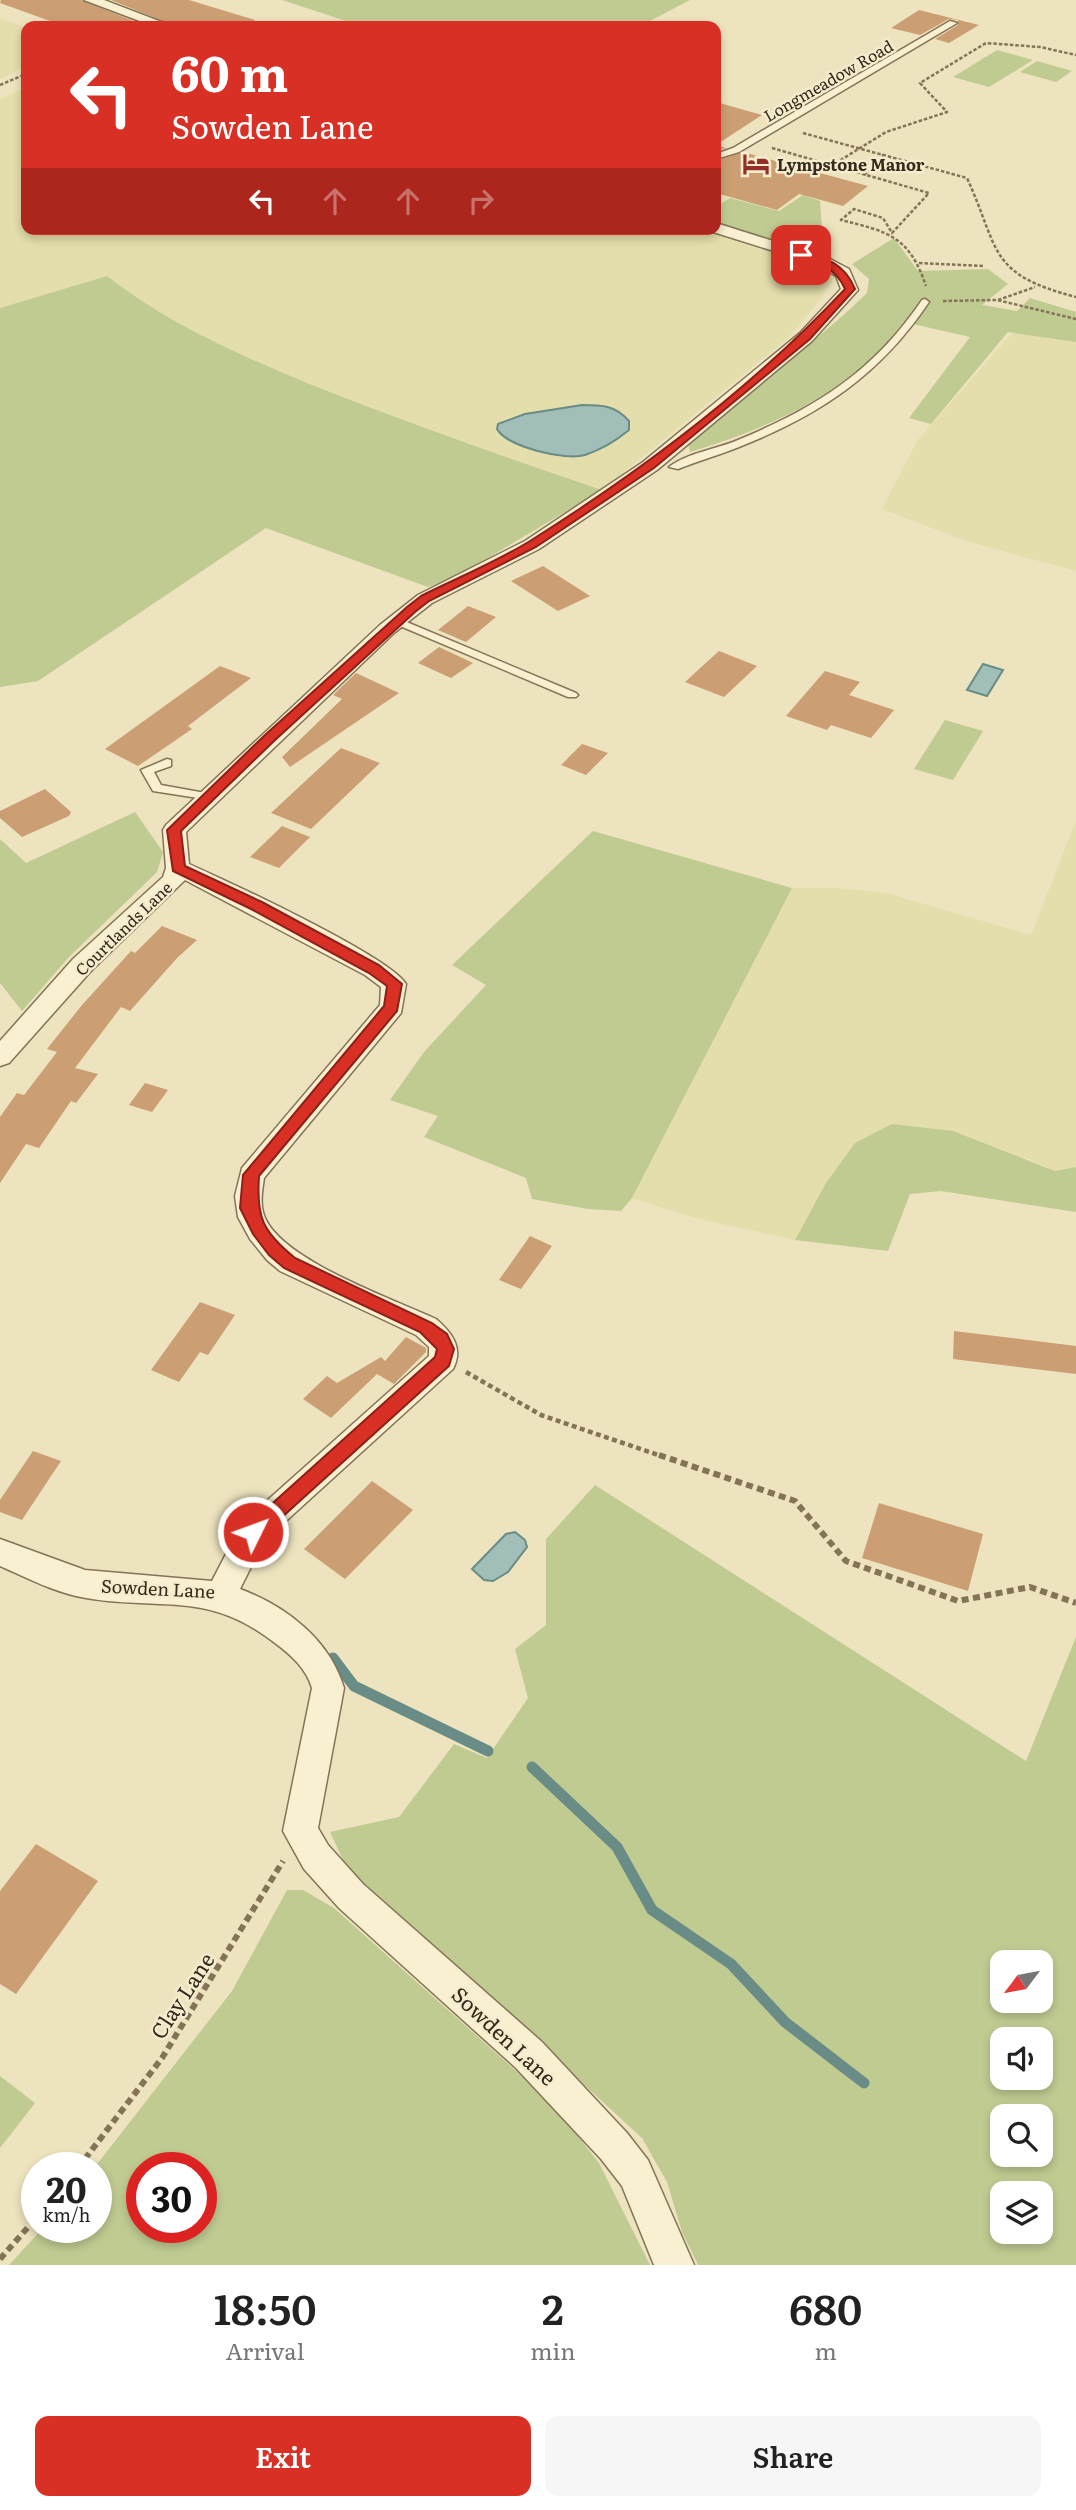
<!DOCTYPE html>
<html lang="en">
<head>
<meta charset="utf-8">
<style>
  :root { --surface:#fff; --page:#f6f6f6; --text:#222; --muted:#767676; --accent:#d93025 }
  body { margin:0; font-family:Literata,serif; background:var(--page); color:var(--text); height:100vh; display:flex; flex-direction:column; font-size:26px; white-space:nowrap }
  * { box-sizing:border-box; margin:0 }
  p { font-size:23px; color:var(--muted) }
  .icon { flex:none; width:38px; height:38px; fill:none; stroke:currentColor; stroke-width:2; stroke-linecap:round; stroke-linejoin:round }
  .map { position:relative; height:2265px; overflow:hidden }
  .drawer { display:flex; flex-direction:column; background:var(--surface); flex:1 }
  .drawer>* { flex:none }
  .top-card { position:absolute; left:21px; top:21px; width:700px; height:214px; border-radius:14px; box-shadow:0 4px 10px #0003; background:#d93025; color:#fff; overflow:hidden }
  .needle { width:46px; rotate:238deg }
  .tools { position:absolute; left:990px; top:1950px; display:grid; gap:14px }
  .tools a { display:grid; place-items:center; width:63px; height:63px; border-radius:14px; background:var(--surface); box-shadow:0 4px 10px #0003; font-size:35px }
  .speed { position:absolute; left:21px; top:2152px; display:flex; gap:14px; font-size:35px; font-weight:700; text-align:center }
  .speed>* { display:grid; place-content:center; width:91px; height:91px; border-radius:50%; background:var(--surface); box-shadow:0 4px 10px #0003; line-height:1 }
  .speed small { font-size:18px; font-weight:400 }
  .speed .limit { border:10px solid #d22; background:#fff; color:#111 }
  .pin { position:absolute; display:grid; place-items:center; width:60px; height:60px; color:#fff; margin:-30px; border-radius:14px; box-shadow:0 4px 10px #0006 }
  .me { position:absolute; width:77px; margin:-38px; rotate:48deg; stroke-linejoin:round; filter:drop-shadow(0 0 5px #0008) }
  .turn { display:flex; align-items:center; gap:24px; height:147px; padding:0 35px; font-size:32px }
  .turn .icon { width:91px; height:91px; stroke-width:2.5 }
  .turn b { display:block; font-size:49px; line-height:60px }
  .lanes { display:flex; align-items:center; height:66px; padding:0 35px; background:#0003; justify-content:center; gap:35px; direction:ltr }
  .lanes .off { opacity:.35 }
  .eta { display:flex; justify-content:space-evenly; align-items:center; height:119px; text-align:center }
  .eta b { font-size:42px; font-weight:600; line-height:49px }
  .primary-button { display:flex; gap:14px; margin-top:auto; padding:14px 35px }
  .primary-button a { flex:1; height:80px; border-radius:14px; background:var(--accent); color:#fff; font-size:28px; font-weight:600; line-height:80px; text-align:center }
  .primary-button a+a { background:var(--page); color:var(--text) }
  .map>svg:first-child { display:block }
</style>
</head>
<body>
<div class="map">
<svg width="1076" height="2265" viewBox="0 0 1076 2265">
  <rect width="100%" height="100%" fill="#ede3be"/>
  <g fill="#e3deab">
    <polygon points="0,18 26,28 26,66 0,79"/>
    <polygon points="26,88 26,229 696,229 768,250 834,277 820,300 788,338 602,490 404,423 229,351 137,300 107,276 0,308 0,99"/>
    <polygon points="1015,330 1076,342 1076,571 966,541 882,509 917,441"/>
    <polygon points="1076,821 1076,1167 1055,1171 1027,1158 826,1184 795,1240 695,1218 632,1198 792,888 838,888 886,893 1031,935"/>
  </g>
  <g fill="#c0cb92" fill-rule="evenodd">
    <polygon points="282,0 690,0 650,21 664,26 361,26"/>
    <polygon points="997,50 1033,60 989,87 953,77"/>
    <polygon points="1037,61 1072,71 1056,82 1020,72"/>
    <polygon points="803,195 820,201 822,230 790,246 716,224 716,207 730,198 779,211"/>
    <path d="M894,238l24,33 70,-2 20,15 -26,21 35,6 13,-13 46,14v30l-68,-10 -77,92 -22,-6 61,-81 -66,-15c-15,17 -30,38 -48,51 -51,38 -106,61 -166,79l-2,-12c57,-52 125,-93 179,-147l2,-14 -17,-15z"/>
    <path d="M107,276c60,47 130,78 200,107 97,39 195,73 295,107l-148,88 -26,9 -162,-59 -228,153 -38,6v-379z"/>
    <polygon points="945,720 983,731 953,780 914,769"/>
    <polygon points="135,812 163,852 157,872 69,957 22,1011 0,983 0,839 26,863"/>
    <polygon points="593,831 792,888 632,1198 621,1211 588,1209 532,1199 526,1178 424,1137 438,1116 390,1100 424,1052 486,985 452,965"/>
    <polygon points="892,1124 953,1131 1055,1171 1076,1167 1076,1212 941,1191 910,1194 888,1251 795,1240 826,1183 855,1143"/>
    <path d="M595,1485l431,276 50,-124v628h-378l-16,-33 -15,-50 -25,-44 -99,-91 -165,-141 -35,-46 -13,-28 69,-15 55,-73 33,14 41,-60 -13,-49 31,-24v-86zM1003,1962h38v38h-38zM1003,2039h38v38h-38zM1003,2116h38v38h-38zM1003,2193h38v38h-38z"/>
    <path d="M287,1890h16l31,18 219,196 46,59 51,102h-641l34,-37h53v-60h-2l138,-177zM142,2168h59v60h-59z"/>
    <polygon points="0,2076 35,2103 0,2148"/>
  </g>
  <g fill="#a1bfb8" stroke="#698c86" stroke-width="2">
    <path d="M582,405c20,0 33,0 47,16v9c-12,10 -29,20 -44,25 -19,6 -78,-8 -88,-26l1,-5 27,-10z"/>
    <polygon points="983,664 1003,670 987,696 967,690"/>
    <polygon points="515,1532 525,1540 527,1547 508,1572 493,1581 484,1580 472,1569 506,1534"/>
  </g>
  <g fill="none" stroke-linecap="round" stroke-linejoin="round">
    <g stroke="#698c86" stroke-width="11">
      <polyline points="333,1658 354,1686 488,1751"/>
      <polyline points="532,1767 617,1847 652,1910 731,1964 785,2022 864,2083"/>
    </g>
  </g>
  <g fill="#cb9f73">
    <polygon points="1,0 81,0 146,26 64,26 0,3"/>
    <polygon points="111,0 189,0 255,20 254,26 175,26"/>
    <polygon points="919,10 979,25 949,43 935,39 958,25 958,20 949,19 920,35 891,28"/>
    <polygon points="716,102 762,115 716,145 726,148 716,151"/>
    <polygon points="743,152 868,186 843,206 799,194 777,210 716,193 716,161"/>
    <polygon points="543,566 590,596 558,611 511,581"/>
    <polygon points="468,606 496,617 466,642 438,630"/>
    <polygon points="439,647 473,663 451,678 418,663"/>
    <polygon points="719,651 757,666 724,697 685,682"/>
    <polygon points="220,666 251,678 188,726 192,729 138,766 105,749"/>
    <polygon points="825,671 860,682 849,695 894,710 871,738 831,725 827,730 786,716"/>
    <polygon points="356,673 399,693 290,767 282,757 342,699 333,695"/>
    <polygon points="582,744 608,753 586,775 561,765"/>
    <polygon points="341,748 380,763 311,829 271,813"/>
    <polygon points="45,789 71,812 69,816 22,837 0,818 0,811"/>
    <polygon points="282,826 310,837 279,868 250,857"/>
    <polygon points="162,926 197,940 177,958 130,1011 121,1007 75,1068 98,1074 76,1103 71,1101 39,1148 26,1144 0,1183 0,1117 17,1093 24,1095 57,1052 47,1049 82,1005 131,951 135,953"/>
    <polygon points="145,1083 168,1090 152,1112 129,1105"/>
    <polygon points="530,1236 552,1246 521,1289 499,1280"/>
    <polygon points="200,1302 235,1315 208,1355 200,1352 179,1382 151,1370"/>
    <polygon points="954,1331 1076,1346 1076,1374 953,1359"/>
    <polygon points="406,1337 426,1348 426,1352 394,1384 377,1374 331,1418 303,1399 327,1376 337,1383 381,1357 385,1361"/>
    <polygon points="33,1451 61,1461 22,1520 0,1512 0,1500"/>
    <polygon points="372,1481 413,1510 345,1579 304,1549"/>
    <polygon points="879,1503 983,1534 968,1591 862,1558"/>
    <polygon points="36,1844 98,1881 16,1994 0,1984 0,1891"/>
  </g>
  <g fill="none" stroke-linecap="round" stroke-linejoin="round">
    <defs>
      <g id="service">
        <polygon points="950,21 957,23 739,152 716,159 716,154 733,148"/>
        <path d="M925,299l4,3c-49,73 -109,113 -190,145 -20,8 -41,14 -61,22l-9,-2c18,-14 48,-18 69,-27 79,-33 135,-68 184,-140z"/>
        <polygon points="397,618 576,693 578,695 576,697 568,697 393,623 392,621"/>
        <polygon points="167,759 171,760 171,766 154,772 161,785 211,794 213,797 211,800 153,791 141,770"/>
      </g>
      <g id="minor">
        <polygon points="84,0 104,0 172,26 153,26"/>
        <path d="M716,223l114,36 19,10 9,21 -46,51 -155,129 -118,79 -107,54 -38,30 -208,199 3,32c38,17 200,92 217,120l-5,29 -137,165c-2,14 -5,28 2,42 21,42 127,79 170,99 16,14 28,29 17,50l-189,172 -24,48c46,17 90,51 104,99l-26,140 10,17 35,39 179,158 85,91 21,27 46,105h-40l-32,-79 -21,-27 -85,-91 -177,-160 -35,-39 -21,-38 29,-143c-6,-20 -21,-33 -37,-45 -68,-53 -112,-32 -189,-45 -30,-5 -59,-20 -86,-32v-27l85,31 127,11 30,-58 187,-167v-9l-13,-12 -136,-64 -13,-11 -17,-21 -12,-22 -3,-21 7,-28 138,-163 1,-18 -16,-12 -180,-95 -94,91 -82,92 -9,3v-25l73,-82 90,-82 3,-9 -3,-38 3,-5 214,-200 38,-30 107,-54 118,-79 157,-129 41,-44 -5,-13 -18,-11 -108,-34 -1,-2h7z"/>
      </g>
    </defs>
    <use href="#service" stroke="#857357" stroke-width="3"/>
    <use href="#minor" stroke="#857357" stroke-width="3"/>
    <g stroke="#857357" stroke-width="2.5" stroke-dasharray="3.5 2" stroke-linecap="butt">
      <polyline points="0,85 26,74"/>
      <path d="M803,133l164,45c33,72 20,96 109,119"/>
      <path d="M772,148l157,45 -37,40 -9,-15 -29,-9 -13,11c48,12 68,16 85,66"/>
      <polyline points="831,166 886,132 947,112 920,83 986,43 1040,47 1076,55"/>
      <polyline points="864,175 883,160 883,154"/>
      <polyline points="919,263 984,266"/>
      <polyline points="998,300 1035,287"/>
      <polyline points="943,301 997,300 1076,319"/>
    </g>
    <polyline stroke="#857357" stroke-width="4.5" stroke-dasharray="5 3.5" stroke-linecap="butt" points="466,1372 541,1415 664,1457"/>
    <g stroke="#857357" stroke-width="6" stroke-dasharray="7 4.5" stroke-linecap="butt">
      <polyline points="659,1455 795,1501 846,1561 958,1601 1030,1587 1076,1603"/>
      <polyline points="78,2168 162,2058 283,1861"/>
      <polyline points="0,2259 37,2217"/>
    </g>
    <use href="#service" fill="#f8f0d0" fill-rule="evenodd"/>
    <use href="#minor" fill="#f8f0d0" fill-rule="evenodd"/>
  </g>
  <path fill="#d93025" stroke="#8d1f18" stroke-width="2" d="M801,252c27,7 43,11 54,37l-45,50 -156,129 -118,79 -107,54 -14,11 -141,129 -93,90 4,35 77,36 117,63 23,19 -5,27 -138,165c-3,42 4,56 36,82l137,65 15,11 7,15 -5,17 -190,172h-13l-2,-6 2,-5 189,-170 2,-8 -17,-17 -136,-64 -15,-13 -16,-21 -13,-26 3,-33 141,-169 3,-20 -18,-13 -118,-64 -78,-38 -6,-41 98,-95 142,-128 14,-11c36,-18 75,-34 109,-55 113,-71 224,-155 315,-252 -9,-21 -26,-26 -47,-32z"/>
  <defs>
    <symbol id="hotel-bare" viewBox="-9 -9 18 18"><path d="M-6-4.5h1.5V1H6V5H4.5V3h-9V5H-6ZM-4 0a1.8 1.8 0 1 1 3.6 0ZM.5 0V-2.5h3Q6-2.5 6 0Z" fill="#932f27" stroke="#f5eccd" stroke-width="2.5" paint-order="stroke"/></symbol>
  </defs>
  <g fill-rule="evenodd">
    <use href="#hotel-bare" x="737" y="145" width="38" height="38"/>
  </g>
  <g text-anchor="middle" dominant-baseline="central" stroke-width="5" stroke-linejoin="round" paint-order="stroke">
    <g font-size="16" fill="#34291b" stroke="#f5eccd">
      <text transform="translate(828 80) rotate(-30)">Longmeadow Road</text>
      <text transform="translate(123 928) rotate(-44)">Courtlands Lane</text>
    </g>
    <g font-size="16" font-weight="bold" fill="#34291b" stroke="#f5eccd" text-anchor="start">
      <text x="777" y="164">Lympstone Manor</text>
    </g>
    <g font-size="18" fill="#34291b" stroke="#f5eccd">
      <text transform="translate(158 1588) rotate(3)">Sowden Lane</text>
    </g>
    <g font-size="21" fill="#34291b" stroke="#f5eccd">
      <text transform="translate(181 1995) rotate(-57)">Clay Lane</text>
      <text transform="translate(505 2035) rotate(43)">Sowden Lane</text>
    </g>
  </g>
</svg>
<div class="tools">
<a><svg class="needle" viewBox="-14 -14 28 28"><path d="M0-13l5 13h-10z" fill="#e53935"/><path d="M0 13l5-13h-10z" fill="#767676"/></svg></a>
<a><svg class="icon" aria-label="sound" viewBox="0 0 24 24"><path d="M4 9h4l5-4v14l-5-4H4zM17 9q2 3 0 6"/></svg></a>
<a><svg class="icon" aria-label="search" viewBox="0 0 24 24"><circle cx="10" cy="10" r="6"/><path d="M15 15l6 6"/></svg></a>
<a><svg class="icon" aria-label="layers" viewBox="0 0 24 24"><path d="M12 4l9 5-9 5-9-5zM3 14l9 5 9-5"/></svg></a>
</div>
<div class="speed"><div>20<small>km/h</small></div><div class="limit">30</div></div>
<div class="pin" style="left:801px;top:255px;background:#d93025"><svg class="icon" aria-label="arrive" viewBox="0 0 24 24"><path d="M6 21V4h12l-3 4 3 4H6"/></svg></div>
<svg class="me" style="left:253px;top:1532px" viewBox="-20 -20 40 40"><circle r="17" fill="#d93025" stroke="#fff" stroke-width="3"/><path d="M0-11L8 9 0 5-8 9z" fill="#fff"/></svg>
<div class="top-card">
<div class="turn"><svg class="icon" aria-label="left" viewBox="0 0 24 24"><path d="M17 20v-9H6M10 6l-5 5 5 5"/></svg><div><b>60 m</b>Sowden Lane</div></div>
<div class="lanes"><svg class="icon" aria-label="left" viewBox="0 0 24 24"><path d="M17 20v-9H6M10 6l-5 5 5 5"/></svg><svg class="icon off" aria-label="ahead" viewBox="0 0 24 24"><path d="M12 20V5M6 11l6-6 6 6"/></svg><svg class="icon off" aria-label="ahead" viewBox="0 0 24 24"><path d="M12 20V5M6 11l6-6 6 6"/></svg><svg class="icon off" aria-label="right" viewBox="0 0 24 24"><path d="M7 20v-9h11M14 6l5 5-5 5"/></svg></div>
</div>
</div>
<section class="drawer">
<div class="eta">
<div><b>18:50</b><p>Arrival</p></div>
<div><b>2</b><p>min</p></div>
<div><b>680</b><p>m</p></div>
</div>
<div class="primary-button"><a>Exit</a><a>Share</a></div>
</section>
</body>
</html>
